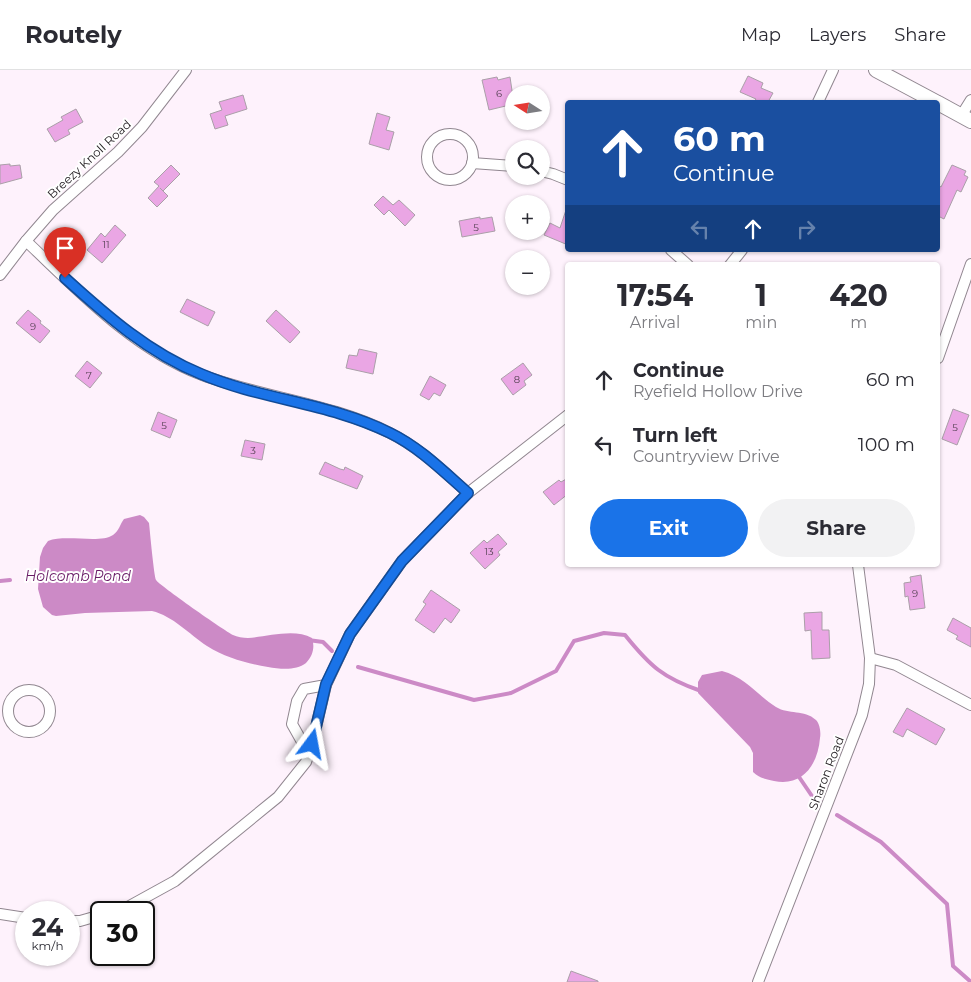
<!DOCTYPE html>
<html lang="en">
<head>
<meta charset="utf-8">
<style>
  :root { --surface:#fff; --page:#f2f2f3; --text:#2b2b33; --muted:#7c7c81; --line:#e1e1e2; --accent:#1a73e8 }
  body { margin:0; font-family:Montserrat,sans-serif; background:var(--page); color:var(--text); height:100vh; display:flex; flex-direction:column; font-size:19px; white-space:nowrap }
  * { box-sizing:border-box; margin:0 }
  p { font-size:16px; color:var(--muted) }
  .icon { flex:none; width:28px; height:28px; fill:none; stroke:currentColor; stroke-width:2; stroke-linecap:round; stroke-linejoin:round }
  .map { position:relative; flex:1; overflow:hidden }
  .panel { position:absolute; left:565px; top:192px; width:375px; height:305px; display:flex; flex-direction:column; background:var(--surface); border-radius:5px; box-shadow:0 1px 4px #0004 }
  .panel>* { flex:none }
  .guide { position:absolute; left:565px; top:30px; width:375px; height:152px; border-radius:5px; box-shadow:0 1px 4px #0004; background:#1a4fa0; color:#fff; overflow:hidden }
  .needle { width:32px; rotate:282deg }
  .controls { position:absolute; left:505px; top:15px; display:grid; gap:10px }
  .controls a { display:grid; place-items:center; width:45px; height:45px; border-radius:50%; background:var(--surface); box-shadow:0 1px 4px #0004; font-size:25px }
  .speed { position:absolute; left:15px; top:831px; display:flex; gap:10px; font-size:25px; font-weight:700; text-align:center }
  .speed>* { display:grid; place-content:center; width:65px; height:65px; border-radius:50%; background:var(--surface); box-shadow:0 1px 4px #0004; line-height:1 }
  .speed small { font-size:12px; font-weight:400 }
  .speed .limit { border:2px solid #111; border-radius:8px; background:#fff; color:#111 }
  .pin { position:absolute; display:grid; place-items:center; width:42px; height:42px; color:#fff; margin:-51px -21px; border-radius:50% 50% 50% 0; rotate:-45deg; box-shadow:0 0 5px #0007 }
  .pin .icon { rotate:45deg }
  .me { position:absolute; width:55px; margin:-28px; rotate:13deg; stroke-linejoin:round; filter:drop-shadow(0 0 4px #0008) }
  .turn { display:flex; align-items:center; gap:18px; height:105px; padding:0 25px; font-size:22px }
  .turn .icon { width:65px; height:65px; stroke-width:2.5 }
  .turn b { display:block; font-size:35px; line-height:42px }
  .lanes { display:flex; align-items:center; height:48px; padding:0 25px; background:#0003; justify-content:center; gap:25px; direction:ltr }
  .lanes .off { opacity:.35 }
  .eta { display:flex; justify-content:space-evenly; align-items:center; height:85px; text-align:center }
  .eta b { font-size:30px; font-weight:700; line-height:35px }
  .action { display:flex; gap:10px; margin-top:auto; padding:10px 25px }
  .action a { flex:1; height:58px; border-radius:30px; background:var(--accent); color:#fff; font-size:20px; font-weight:700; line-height:58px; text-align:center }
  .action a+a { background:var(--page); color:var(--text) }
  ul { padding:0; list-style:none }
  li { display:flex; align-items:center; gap:15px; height:65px; padding:0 25px }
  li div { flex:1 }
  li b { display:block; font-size:19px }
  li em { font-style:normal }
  header { display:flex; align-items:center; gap:30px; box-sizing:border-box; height:70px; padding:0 25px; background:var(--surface); border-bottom:1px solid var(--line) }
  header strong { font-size:24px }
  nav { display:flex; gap:28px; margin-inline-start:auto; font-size:18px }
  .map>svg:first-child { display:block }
</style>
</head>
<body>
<header>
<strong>Routely</strong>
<nav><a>Map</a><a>Layers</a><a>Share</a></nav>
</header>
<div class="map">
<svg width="971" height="912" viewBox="0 0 971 912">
  <rect width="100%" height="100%" fill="#fef2fc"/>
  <g fill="#cc8ac6">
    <path d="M140,445l4,2 5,6c1,9 5,53 7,57 3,5 69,51 77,55 4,2 10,3 15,3 19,-1 46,-10 64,0 3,9 1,18 -6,25 -10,8 -26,6 -38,4 -22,-4 -42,-9 -61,-21 -18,-12 -34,-30 -55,-35l-67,2 -29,3 -4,-1 -9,-8 -5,-18 2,-32 3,-9 5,-7c18,-7 52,3 65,-6 6,-4 7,-11 11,-16z"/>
    <path d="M722,601c23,6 35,24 54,36 13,8 28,2 40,13 4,4 5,13 4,18 -2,27 -18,49 -46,43 -9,-2 -15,-3 -21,-9v-19l-3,-6 -52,-54v-11l4,-7z"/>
  </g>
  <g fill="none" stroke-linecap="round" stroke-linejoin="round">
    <g stroke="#cc8ac6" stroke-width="4">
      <polyline points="0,511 10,510"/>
      <polyline points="308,570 323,572 332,581"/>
      <path d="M358,597l116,33 37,-7 45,-22 18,-30 30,-8 21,2c25,31 38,43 76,56"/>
      <polyline points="797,704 814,729"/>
      <polyline points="837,745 881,772 947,834 953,896 971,912"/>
    </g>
  </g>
  <g fill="#eaa6e4" stroke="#aa9fa8">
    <polygon points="748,6 763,13 761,18 773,23 768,32 754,32 756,29 740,22"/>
    <polygon points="497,7 498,10 510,7 514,34 489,40 482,10"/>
    <polygon points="243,25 247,39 225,46 228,55 215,59 210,44 222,40 219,32"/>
    <polygon points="76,39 83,52 68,60 70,64 55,72 47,59 63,50 61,47"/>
    <polygon points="377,43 390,47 386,60 394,62 389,80 369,74"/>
    <polygon points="10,94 10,96 20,95 22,108 0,114 0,95"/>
    <polygon points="171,95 180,104 163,121 160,118 168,126 157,137 148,128 159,116 154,112"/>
    <polygon points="952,95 966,101 964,105 968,107 961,122 957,120 944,149 938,146 938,115 941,117"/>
    <polygon points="383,126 393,135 399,130 415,145 405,156 389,140 384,145 374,135"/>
    <polygon points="566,140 568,140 568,175 544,165 550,153 560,158"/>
    <polygon points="480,147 480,149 492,147 495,161 462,167 459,151"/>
    <polygon points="115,155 126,165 102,193 87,180 101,163 105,167"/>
    <polygon points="187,229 215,242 208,256 180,242"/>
    <polygon points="28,240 41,251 40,253 50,261 40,273 16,253"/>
    <polygon points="276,240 300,262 290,273 266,251"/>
    <polygon points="359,279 377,283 373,304 346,298 349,285 357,286"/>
    <polygon points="87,291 102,303 90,318 75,306"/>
    <polygon points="523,293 532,305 524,311 526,315 513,325 501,309"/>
    <polygon points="430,306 446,315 440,326 434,323 429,330 420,325"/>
    <polygon points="953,339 969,345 957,375 942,369"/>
    <polygon points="158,342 177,350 170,368 151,360"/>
    <polygon points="245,370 265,374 262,390 241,386"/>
    <polygon points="325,392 340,399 344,400 345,397 363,406 357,419 319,404"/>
    <polygon points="568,408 568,424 554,435 543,422 559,410 561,412"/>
    <polygon points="498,464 507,474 498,482 500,485 485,499 470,483 484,470 487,473"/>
    <polygon points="921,505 925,538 910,540 908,526 905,527 904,513 911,512 910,507"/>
    <polygon points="431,520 460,540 451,553 445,548 434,563 415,550 426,534 423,532"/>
    <polygon points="822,542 822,560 829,560 830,588 812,589 811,560 805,561 804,543"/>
    <polygon points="953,548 971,558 971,577 956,569 958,566 947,560"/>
    <polygon points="907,638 945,659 936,675 907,659 903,667 893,662"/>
    <polygon points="571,901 598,911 598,912 567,912"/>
  </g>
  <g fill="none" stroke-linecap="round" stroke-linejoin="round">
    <defs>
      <g id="street">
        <polyline points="818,32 833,0"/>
        <polyline points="961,46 971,30"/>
        <circle cx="450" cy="87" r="23"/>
        <polyline points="472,93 514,96"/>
        <polyline points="541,101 553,104 568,110"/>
        <path d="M26,171c53,50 107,108 176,134 62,23 129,28 188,58 30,15 53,38 78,60"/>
        <polyline points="671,180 688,195"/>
        <polyline points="730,195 742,180"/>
        <polyline points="0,205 26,171 53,140 118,82 142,57 186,0"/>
        <polyline points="938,288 971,194"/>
        <polyline points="870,588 896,595 971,635"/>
        <circle cx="29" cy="641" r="21"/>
        <polyline points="312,674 326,615 350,564 402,491 468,423 568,345"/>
        <polyline points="110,842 126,838 175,811 278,727 306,692 312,674 301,670 292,654 297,631 304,619 326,615"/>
        <polyline points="0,844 26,848"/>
        <polyline points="69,851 80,851 101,845"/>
        <polyline points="758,912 862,645 869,614 870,588 858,495"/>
      </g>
      <g id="secondary">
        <polyline points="876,0 936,32"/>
        <polyline points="938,33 971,51"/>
      </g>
    </defs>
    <use href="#street" stroke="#918790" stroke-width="12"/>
    <use href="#secondary" stroke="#918790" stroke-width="16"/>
    <use href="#street" stroke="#fff" stroke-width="10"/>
    <use href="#secondary" stroke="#fff" stroke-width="14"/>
  </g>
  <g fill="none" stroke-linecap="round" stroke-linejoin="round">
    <defs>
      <path id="route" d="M65,208c42,38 84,75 136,96 61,26 129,29 189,59 29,14 53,38 78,60l-66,68 -52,73 -24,50 -14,60"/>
    </defs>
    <use href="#route" stroke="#114b97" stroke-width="12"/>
    <use href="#route" stroke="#1a73e8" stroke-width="9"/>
  </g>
  <g text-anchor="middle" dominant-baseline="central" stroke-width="4" stroke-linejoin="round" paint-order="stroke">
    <g font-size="10" fill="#564254">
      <text x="499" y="23">6</text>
      <text x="476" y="157">5</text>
      <text x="106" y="174">11</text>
      <text x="33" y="256">9</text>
      <text x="89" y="305">7</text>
      <text x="517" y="309">8</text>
      <text x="164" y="355">5</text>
      <text x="955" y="357">5</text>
      <text x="253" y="380">3</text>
      <text x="489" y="481">13</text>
      <text x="915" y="523">9</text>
    </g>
    <g font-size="12" fill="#252024" stroke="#fff">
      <text transform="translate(89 89) rotate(-43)">Breezy Knoll Road</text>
      <text transform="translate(826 703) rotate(-69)">Sharon Road</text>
    </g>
    <g font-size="14" font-style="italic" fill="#691b66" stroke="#fff">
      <text x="78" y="506">Holcomb Pond</text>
    </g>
  </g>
</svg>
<div class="controls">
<a><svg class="needle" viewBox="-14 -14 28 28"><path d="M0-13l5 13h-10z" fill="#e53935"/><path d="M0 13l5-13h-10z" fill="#7c7c81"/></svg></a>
<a><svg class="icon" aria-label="search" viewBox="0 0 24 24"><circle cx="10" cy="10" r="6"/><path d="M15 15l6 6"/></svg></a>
<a>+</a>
<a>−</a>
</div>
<div class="speed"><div>24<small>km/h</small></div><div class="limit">30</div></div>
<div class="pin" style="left:65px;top:208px;background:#d93025"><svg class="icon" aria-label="arrive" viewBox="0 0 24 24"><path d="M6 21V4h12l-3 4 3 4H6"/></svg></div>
<svg class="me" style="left:312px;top:674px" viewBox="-20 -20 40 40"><path d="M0-17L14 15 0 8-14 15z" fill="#1a73e8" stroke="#fff" stroke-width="4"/></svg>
<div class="guide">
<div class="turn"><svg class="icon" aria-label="ahead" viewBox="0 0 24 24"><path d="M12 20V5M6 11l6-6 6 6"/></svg><div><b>60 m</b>Continue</div></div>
<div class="lanes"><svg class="icon off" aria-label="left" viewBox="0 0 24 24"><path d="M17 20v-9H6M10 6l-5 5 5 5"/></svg><svg class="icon" aria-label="ahead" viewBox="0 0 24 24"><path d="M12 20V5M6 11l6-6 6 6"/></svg><svg class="icon off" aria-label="right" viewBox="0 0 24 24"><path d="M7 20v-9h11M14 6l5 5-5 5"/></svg></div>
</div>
<section class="panel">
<div class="eta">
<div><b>17:54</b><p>Arrival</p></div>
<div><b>1</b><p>min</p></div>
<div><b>420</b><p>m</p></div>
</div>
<ul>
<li><svg class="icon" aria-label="ahead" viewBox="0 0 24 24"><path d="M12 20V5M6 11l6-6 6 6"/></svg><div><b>Continue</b><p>Ryefield Hollow Drive</p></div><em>60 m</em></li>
<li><svg class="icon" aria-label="left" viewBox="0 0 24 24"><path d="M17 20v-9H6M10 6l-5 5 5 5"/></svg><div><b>Turn left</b><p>Countryview Drive</p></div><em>100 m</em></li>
</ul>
<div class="action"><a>Exit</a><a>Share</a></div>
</section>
</div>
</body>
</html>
